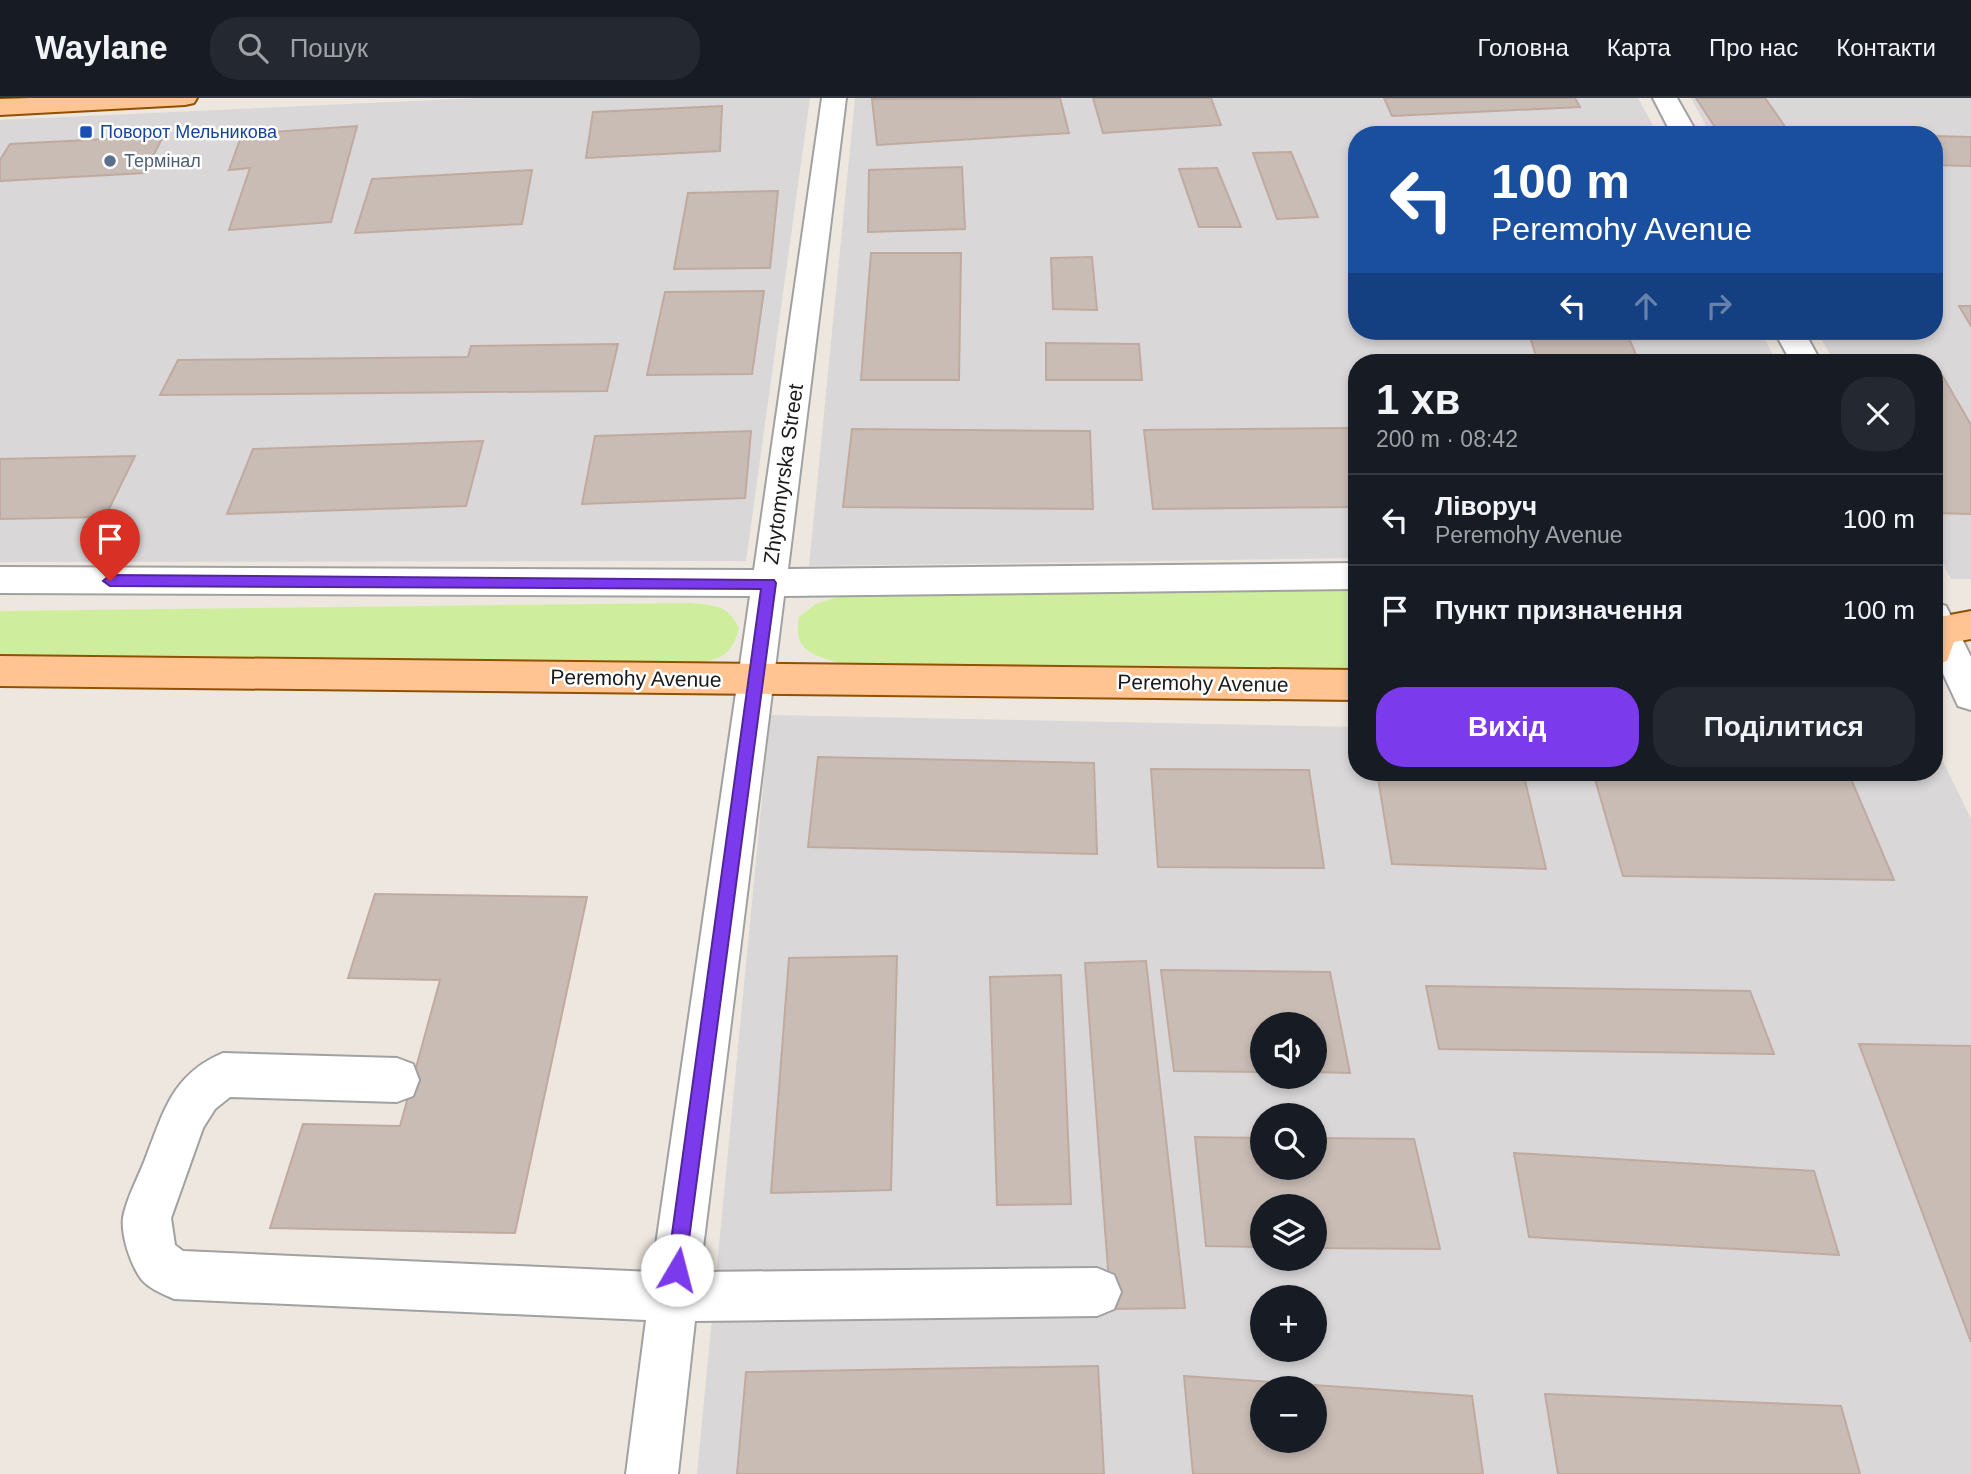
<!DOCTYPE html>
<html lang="uk">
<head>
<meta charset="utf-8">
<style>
  :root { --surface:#171b24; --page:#242831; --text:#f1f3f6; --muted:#9ea1a6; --line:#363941; --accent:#7c3aed }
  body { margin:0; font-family:Arial,sans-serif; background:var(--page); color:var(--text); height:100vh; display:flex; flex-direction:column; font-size:26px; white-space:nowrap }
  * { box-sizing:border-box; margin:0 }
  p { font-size:23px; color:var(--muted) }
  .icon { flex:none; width:38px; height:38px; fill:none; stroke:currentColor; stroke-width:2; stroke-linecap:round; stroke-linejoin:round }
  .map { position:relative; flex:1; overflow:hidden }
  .details { position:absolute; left:1348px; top:256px; width:595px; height:427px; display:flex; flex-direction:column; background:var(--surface); border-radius:28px; box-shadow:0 4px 10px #0003 }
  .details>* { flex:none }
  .banner { position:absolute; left:1348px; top:28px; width:595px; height:214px; border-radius:28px; box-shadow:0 4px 10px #0003; background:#1a4fa0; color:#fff; overflow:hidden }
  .buttons { position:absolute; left:1250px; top:914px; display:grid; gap:14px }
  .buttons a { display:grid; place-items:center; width:77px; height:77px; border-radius:50%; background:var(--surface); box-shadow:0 4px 10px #0003; font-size:35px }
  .pin { position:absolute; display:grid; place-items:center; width:60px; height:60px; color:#fff; margin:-72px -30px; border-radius:50% 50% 50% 0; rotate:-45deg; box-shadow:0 0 7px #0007 }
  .pin .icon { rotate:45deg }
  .me { position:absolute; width:77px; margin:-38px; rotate:8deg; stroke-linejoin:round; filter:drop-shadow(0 0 5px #0008) }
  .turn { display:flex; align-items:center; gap:24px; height:147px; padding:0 28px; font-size:32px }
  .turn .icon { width:91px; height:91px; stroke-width:2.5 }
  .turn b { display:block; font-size:49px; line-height:60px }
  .lanes { display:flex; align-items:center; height:66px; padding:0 28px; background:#0003; justify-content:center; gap:35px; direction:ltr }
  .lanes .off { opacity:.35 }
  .round { display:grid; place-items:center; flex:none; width:74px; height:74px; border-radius:28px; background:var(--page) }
  .summary { display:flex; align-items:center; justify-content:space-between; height:119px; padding:0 28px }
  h1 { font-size:42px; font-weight:700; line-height:52px }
  .cta { display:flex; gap:14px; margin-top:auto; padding:14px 28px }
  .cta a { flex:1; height:80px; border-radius:28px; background:var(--accent); color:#fff; font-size:28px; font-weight:700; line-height:80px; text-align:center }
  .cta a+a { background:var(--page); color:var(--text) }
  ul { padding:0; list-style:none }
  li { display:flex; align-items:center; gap:21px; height:91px; padding:0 28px; border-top:2px solid var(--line) }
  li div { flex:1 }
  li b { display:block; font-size:26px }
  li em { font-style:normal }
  header { display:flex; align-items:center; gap:42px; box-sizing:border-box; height:98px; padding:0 35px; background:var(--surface); border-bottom:2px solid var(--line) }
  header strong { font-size:33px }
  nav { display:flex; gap:38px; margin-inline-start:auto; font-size:24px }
  .search { width:490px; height:63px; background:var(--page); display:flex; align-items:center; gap:18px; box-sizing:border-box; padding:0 24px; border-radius:28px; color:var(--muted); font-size:26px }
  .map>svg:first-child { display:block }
</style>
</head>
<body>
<header>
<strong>Waylane</strong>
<div class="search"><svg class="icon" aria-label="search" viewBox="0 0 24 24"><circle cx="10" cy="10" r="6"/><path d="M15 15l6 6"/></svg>Пошук</div>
<nav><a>Головна</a><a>Карта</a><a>Про нас</a><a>Контакти</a></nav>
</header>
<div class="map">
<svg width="1971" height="1376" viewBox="0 0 1971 1376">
  <rect width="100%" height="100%" fill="#ede7df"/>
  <g fill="#d9d7d7" fill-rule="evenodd">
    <polygon points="478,0 810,0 746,463 0,464 0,22"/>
    <polygon points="855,0 1638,0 1658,37 1356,37 1356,233 1760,233 1777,264 1356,264 1356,460 809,468"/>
    <polygon points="1691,0 1971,0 1971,481 1951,481 1934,448 1934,264 1834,264 1817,233 1934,233 1934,37 1711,37"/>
    <path d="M770,617l586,12v45h578v-29l37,76v655h-1274zM1262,926h52v52h-52zM1262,1017h52v52h-52zM1262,1108h52v52h-52zM1262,1199h52v52h-52zM1262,1290h52v52h-52z"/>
  </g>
  <g fill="#ceee9e">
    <path d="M1356,493v79l-510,-5c-29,-10 -54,-11 -47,-48l17,-13 31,-10z"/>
    <path d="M691,505c24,3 36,1 48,25 -7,26 -16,31 -42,35l-697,-5v-47z"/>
  </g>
  <g fill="#c9bcb5" stroke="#c0aaa0" stroke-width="2" fill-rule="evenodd">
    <polygon points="1060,0 1069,35 877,47 872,1"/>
    <polygon points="1093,0 1211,0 1221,27 1103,35"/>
    <polygon points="1384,0 1575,0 1580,9 1392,18"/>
    <polygon points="1696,0 1765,0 1791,37 1720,37"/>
    <polygon points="722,8 720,53 586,60 593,14"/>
    <polygon points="357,28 331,124 229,132 250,70 229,72 242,36"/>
    <polygon points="163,38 145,75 0,83 0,62 10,46"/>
    <polygon points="1934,38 1971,39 1971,68 1934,67"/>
    <polygon points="1291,54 1318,119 1277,121 1253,55"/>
    <polygon points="962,69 965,131 868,134 869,72"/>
    <polygon points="1217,70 1241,129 1199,129 1179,71"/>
    <polygon points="532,72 522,126 355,135 372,81"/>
    <polygon points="778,93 770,170 674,171 688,95"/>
    <polygon points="871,155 961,155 959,282 861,282"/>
    <polygon points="1092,159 1097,212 1053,211 1051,160"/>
    <polygon points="764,193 752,276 647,277 665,194"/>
    <polygon points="1959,208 1971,208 1971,228"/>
    <polygon points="1528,233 1626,233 1639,264 1538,264"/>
    <polygon points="1046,245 1139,246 1142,282 1046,282"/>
    <polygon points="618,246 607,293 160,297 178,262 468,259 471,248"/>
    <polygon points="1934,270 1938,270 1971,327 1971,416 1934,415"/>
    <polygon points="1349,330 1356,361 1356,409 1153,411 1144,332"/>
    <polygon points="852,331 1090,333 1093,411 843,409"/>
    <polygon points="751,333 745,400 582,406 595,338"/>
    <polygon points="483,343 466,408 227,416 253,351"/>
    <polygon points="135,358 105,419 0,421 0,361"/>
    <polygon points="818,659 1094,665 1097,756 808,749"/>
    <polygon points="1151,671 1309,672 1324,770 1158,769"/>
    <polygon points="1377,674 1523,674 1546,771 1392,766"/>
    <polygon points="1593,674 1848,674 1894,782 1623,778"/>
    <polygon points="375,796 587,799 515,1135 270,1130 303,1026 400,1028 440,882 348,880"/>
    <polygon points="897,858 891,1092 771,1095 789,860"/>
    <polygon points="1146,863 1185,1210 1111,1211 1085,865"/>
    <polygon points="1161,872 1330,874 1350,975 1314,974 1314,926 1262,926 1262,974 1174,973"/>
    <polygon points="1061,877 1071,1106 997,1107 990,879"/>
    <polygon points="1426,888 1750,893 1774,956 1439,951"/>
    <polygon points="1859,946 1971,948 1971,1244"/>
    <polygon points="1195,1039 1262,1040 1262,1069 1314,1069 1314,1040 1414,1041 1440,1151 1314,1150 1314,1108 1262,1108 1262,1149 1206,1148"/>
    <polygon points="1514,1055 1814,1073 1839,1157 1529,1139"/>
    <polygon points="1098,1268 1104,1376 737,1376 746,1274"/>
    <path d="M1184,1278l288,20 11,78h-290zM1262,1290h52v52h-52z"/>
    <polygon points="1545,1296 1841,1308 1860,1376 1558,1376"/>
  </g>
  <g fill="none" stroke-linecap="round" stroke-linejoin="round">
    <defs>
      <g id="minor">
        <path d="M822,0h24l-58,471 568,-6v26l-572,7 -84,676 397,-4 17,7 7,17 -7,17 -17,7 -402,5 -17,153h-52l20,-154 -472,-21c-11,-5 -24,-10 -32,-19 -11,-14 -21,-44 -19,-62 3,-19 16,-42 23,-61 18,-47 27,-83 77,-104l174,5 16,6 6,16 -6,16 -16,6 -167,-5 -15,12 -12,19 -32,90 4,27 8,6 469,21 98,-676 -750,-3v-26l754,3z"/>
        <polygon points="1653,0 1677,0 1698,37 1672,37"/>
        <polygon points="1774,233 1804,233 1821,264 1791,264"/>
        <polygon points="1934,504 1946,508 1971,559 1971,612 1958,608 1934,556"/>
      </g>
      <g id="major">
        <polygon points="31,0 197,0 194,5 185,7 0,17 0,1"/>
        <polygon points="1971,513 1971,541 1954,544 1947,563 1934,567 1934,520"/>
        <polygon points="0,558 1356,572 1356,602 0,588"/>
      </g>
    </defs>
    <use href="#minor" stroke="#a1a1a1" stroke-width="4"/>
    <use href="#major" stroke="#915100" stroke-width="4"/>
    <use href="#minor" fill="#fff" fill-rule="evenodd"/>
    <use href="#major" fill="#ffc492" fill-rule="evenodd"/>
  </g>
  <polygon fill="#7c3aed" stroke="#51269a" stroke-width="2" points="110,477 774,482 776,485 684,1179 677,1182 670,1179 667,1172 761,491 110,488 103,483"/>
  <rect fill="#1a4fb4" stroke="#fff" stroke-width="2.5" x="79" y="27" width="14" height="14" rx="3.5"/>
  <circle fill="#5c6f8a" stroke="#fff" stroke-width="2.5" cx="110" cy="63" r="7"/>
  <g text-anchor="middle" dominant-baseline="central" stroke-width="5" stroke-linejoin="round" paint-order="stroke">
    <g font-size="18" fill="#164399" stroke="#fff" text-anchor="start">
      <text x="100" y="34">Поворот Мельникова</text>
    </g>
    <g font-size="18" fill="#4e5e75" stroke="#fff" text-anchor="start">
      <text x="124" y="63">Термінал</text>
    </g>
    <g font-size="21" fill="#1a1a1a" stroke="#fff">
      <text transform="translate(783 376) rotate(-82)">Zhytomyrska Street</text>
      <text transform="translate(636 580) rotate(1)">Peremohy Avenue</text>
      <text transform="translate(1203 585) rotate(1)">Peremohy Avenue</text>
    </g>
  </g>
</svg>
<div class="buttons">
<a><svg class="icon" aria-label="sound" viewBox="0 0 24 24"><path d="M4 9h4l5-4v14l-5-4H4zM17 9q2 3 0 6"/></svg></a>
<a><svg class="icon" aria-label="search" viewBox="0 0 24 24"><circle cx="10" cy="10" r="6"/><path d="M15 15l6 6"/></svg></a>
<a><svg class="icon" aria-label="layers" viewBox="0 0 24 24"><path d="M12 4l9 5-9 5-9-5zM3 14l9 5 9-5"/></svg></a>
<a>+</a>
<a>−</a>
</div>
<div class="pin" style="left:110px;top:483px;background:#d93025"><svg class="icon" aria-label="arrive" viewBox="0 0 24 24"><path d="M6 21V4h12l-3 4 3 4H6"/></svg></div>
<svg class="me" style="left:677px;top:1172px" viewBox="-20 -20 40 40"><circle r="19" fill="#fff"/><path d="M0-13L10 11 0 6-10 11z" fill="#7c3aed"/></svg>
<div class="banner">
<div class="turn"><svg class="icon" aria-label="left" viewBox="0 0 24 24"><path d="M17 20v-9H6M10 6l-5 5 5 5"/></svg><div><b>100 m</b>Peremohy Avenue</div></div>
<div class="lanes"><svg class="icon" aria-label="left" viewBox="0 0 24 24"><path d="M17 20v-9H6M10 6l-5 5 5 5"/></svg><svg class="icon off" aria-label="ahead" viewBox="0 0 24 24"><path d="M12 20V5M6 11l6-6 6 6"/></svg><svg class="icon off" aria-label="right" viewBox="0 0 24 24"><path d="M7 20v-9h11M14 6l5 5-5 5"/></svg></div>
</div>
<section class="details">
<div class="summary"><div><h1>1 хв</h1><p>200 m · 08:42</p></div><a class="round"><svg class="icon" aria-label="close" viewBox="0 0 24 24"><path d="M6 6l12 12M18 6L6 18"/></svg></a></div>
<ul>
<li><svg class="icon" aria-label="left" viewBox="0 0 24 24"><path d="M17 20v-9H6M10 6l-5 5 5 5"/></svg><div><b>Ліворуч</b><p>Peremohy Avenue</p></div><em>100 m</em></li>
<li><svg class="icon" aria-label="arrive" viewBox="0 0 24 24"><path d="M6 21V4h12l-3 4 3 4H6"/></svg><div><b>Пункт призначення</b></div><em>100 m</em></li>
</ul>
<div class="cta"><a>Вихід</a><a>Поділитися</a></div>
</section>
</div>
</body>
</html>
